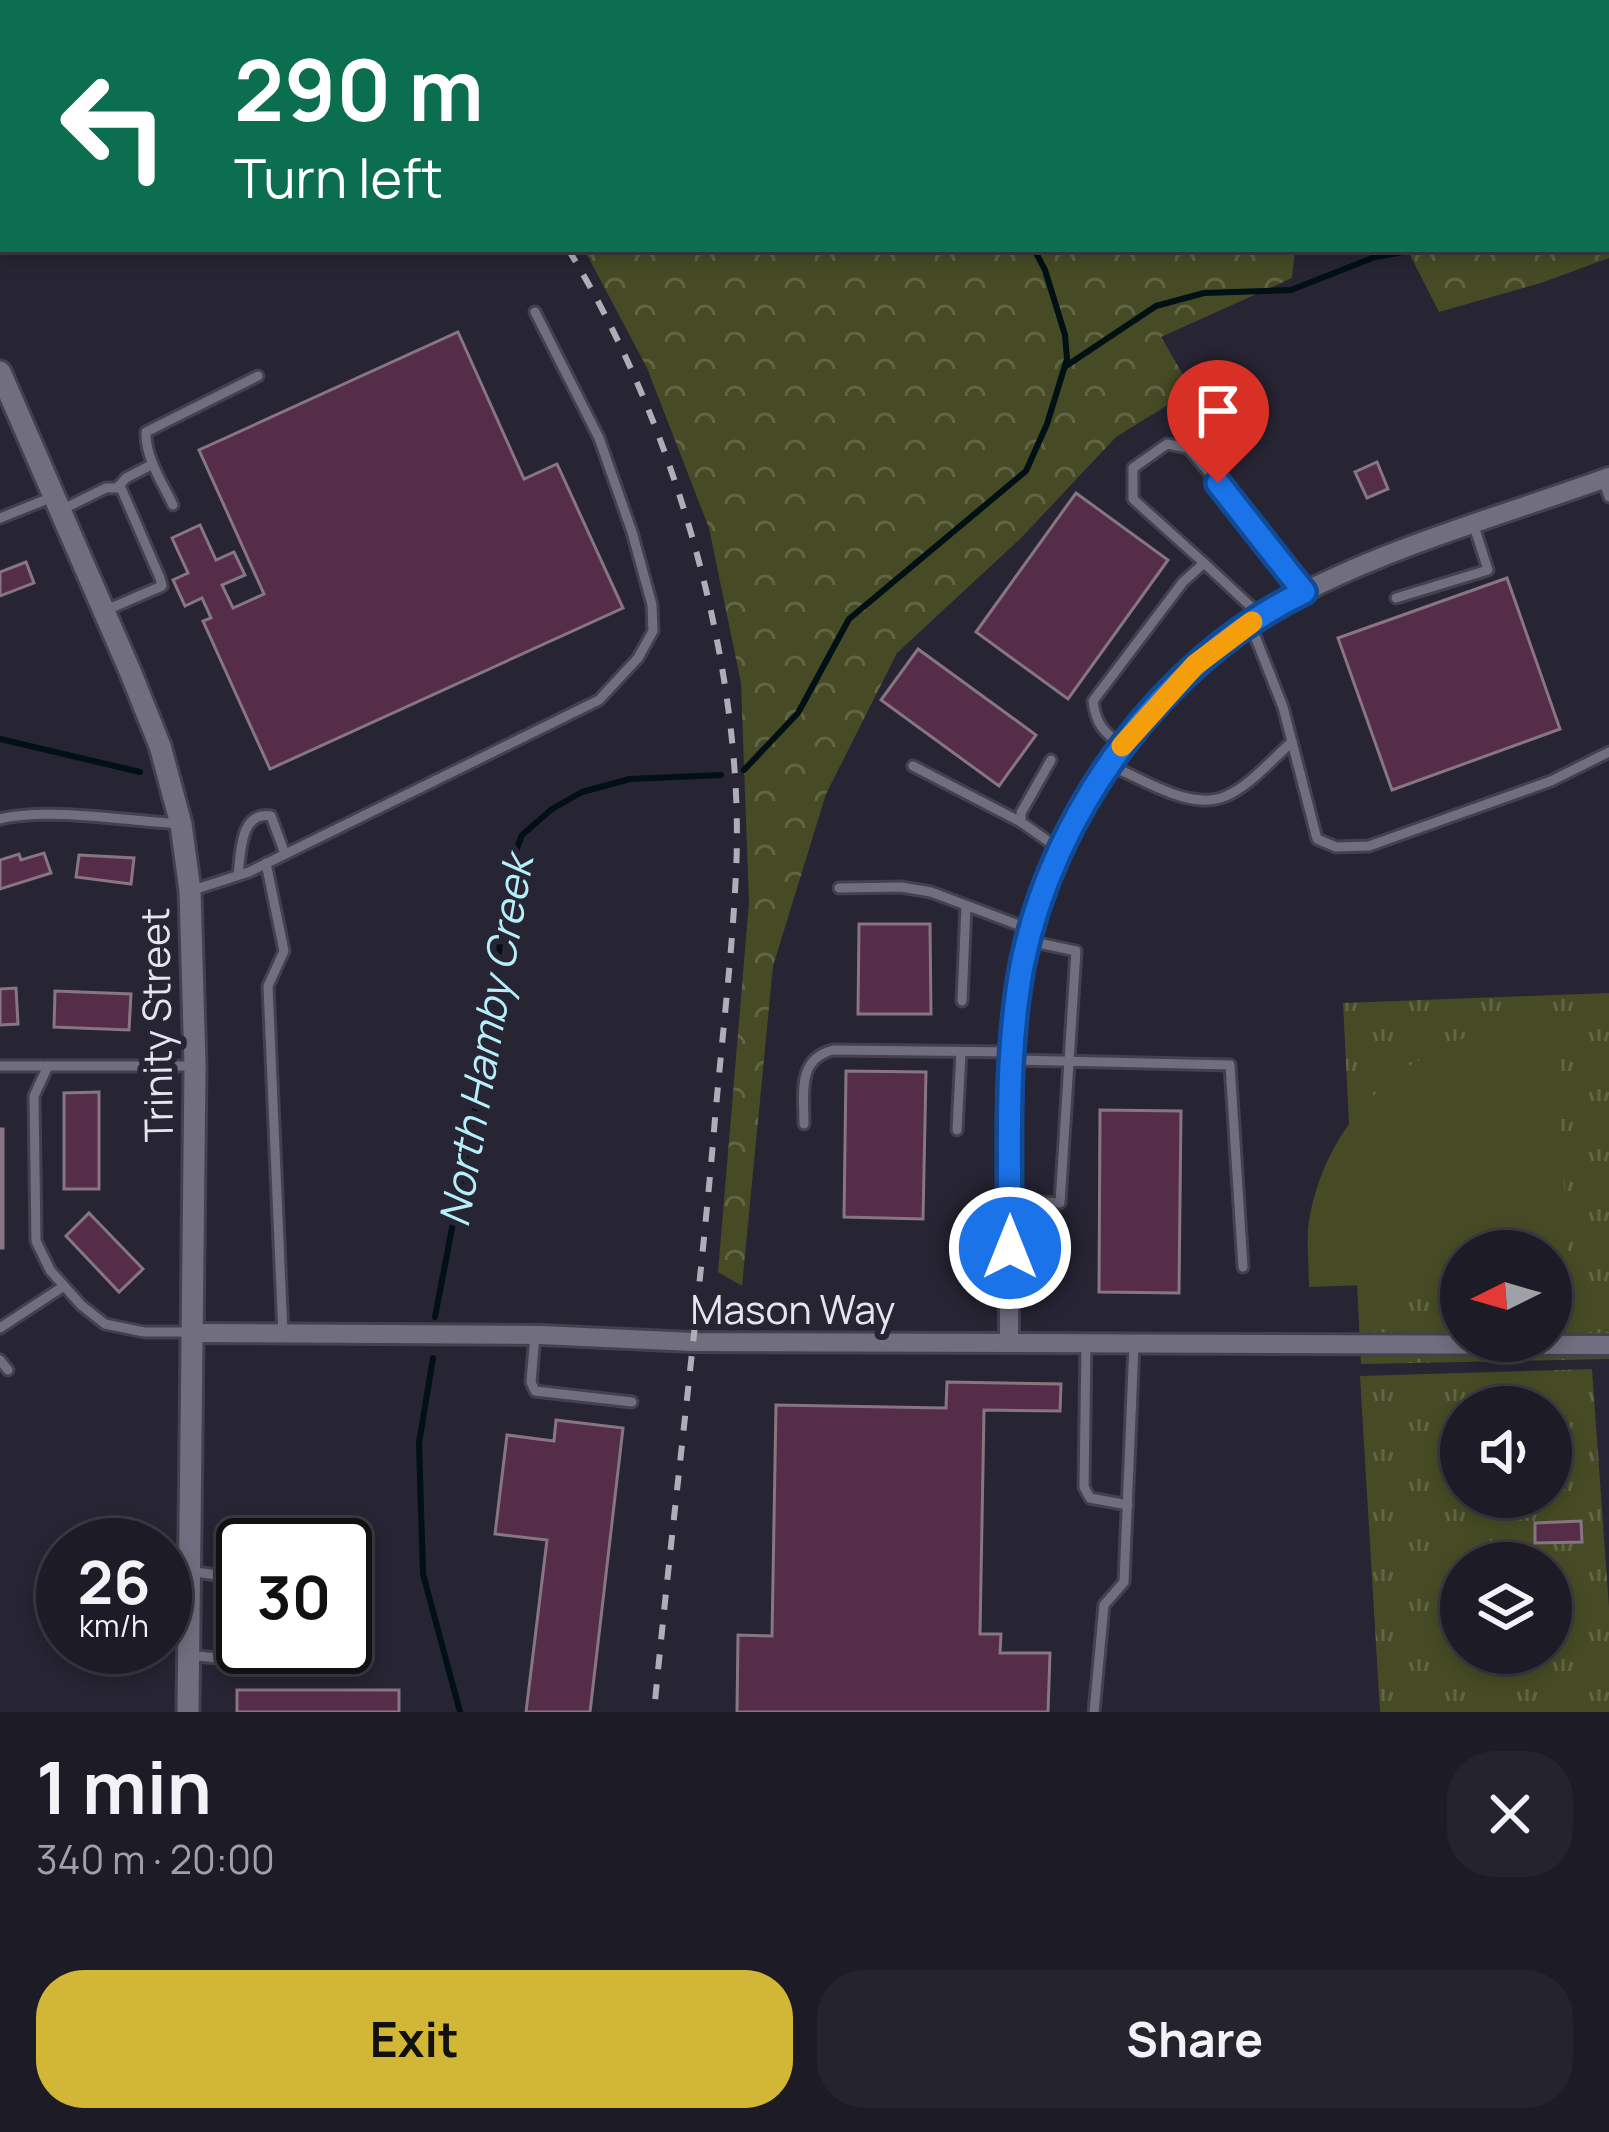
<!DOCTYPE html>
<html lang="en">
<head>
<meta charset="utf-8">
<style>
  :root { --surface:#1d1b26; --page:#25242e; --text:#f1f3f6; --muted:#a0a1a7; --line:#3b3943; --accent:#d2b736 }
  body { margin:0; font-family:Manrope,sans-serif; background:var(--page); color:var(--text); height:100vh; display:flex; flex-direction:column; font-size:45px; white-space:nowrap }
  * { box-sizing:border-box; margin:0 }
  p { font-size:39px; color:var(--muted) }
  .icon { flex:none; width:66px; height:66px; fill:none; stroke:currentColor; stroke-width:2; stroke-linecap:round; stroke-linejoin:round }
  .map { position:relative; height:1712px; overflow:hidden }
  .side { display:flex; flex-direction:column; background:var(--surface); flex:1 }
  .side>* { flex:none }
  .guide { position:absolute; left:0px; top:0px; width:1611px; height:252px; box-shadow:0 6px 18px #0003,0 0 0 3px var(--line); background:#0b6e4f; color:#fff; overflow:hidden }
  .needle { width:78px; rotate:265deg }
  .fabs { position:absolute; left:1440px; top:1230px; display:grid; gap:24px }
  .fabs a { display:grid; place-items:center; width:132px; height:132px; border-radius:50%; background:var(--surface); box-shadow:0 6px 18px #0003,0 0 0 3px var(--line); font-size:60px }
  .speed { position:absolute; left:36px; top:1518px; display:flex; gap:24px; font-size:60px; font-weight:700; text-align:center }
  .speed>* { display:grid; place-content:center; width:156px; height:156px; border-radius:50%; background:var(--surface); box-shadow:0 6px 18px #0003,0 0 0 3px var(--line); line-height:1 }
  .speed small { font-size:30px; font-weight:400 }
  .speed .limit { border:6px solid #111; border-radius:18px; background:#fff; color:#111 }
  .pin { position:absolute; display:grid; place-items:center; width:102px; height:102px; color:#fff; margin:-123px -51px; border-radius:50% 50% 50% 0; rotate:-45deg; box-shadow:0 0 12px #0007 }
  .pin .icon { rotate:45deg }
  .me { position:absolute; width:132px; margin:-66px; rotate:0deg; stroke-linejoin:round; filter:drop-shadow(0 0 9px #0008) }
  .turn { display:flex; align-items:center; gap:42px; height:252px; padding:0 36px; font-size:54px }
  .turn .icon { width:156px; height:156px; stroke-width:2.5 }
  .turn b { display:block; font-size:84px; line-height:102px }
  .round { display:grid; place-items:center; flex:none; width:126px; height:126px; border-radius:48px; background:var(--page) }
  .headline { display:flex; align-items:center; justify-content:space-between; height:204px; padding:0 36px }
  h1 { font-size:72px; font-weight:700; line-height:90px }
  .cta { display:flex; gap:24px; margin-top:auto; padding:24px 36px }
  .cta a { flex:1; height:138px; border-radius:48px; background:var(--accent); color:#111; font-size:48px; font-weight:700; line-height:138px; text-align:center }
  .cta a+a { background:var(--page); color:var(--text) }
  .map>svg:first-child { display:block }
</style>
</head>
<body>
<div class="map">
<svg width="1609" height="1712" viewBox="0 0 1609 1712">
  <defs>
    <pattern id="grass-tufts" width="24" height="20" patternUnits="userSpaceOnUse" patternTransform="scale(3)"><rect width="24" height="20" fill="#464b25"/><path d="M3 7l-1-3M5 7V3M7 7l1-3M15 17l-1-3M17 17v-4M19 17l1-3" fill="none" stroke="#616545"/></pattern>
    <pattern id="forest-crowns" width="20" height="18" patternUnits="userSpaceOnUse" patternTransform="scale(3)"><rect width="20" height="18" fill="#464b25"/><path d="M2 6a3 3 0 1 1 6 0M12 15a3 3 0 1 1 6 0" fill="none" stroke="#616545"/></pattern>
  </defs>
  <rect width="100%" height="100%" fill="#272433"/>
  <g fill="url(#grass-tufts)" fill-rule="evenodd">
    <path d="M1609,993v366l-248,5 -18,-361zM1461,1251h90v90h-90z"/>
    <path d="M1592,1369l17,238v105h-229l-20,-336zM1461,1407h90v90h-90zM1461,1563h90v90h-90z"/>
  </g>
  <g fill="url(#forest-crowns)">
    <polygon points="446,0 1609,0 1609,258 1541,283 1439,312 1407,249 1608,249 1608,3"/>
    <polygon points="584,249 1295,249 1292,278 1161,337 1192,390 1116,437 1021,538 897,653 826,794 773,966 742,1286 718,1272 749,902 741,683 709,528 647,368"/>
  </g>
  <g fill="#464b25">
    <path d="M1556,1020l12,246 -17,13v-28h-90v31l-152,5c0,-21 -3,-45 0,-66 21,-123 128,-197 247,-201z"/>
    <polygon points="1442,1525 1490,1525 1491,1563 1461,1563 1461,1600 1443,1600"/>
  </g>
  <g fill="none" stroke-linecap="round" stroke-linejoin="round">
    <g stroke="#001014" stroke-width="6">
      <polyline points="857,0 860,3"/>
      <polyline points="1608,204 1609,203"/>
      <polyline points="1066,366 1156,306 1204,293 1291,290 1375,257 1420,249"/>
      <polyline points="0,739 140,772"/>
      <polyline points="744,770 798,713 849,619 1026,471 1047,424 1067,359 1065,335 1045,270 1034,249"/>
      <polyline points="435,1317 486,1051 510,867 522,835 552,809 582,792 630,779 721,775"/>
      <polyline points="433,1358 419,1443 423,1574 460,1712"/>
    </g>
  </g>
  <g fill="#562d49" stroke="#877681" stroke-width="3">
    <polygon points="458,332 524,479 557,464 623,608 270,769 203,621 211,618 202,598 185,606 173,580 188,573 172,538 200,525 216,560 234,552 245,575 222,585 233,608 264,594 199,450"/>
    <polygon points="1377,462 1388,489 1367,498 1355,472"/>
    <polygon points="1076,493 1168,560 1068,699 976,632"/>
    <polygon points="26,562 34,583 0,596 0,572"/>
    <polygon points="1507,578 1560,729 1392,790 1338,638"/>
    <polygon points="918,649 1036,735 999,786 881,700"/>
    <polygon points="44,853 51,873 0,889 0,860 19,854 21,860"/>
    <polygon points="79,855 134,858 131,884 76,877"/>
    <polygon points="859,924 930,924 931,1014 858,1014"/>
    <polygon points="16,988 18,1024 0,1025 0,989"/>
    <polygon points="55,991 131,994 129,1030 54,1027"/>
    <polygon points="846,1071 926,1072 923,1219 844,1217"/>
    <polygon points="99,1092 99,1189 64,1189 64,1093"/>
    <polygon points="1100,1110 1181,1111 1179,1293 1099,1292"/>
    <rect x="0" y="1129" width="3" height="119"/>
    <polygon points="89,1213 143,1269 119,1292 66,1236"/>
    <polygon points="947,1382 1061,1384 1060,1411 984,1410 980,1634 1001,1634 1000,1653 1050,1653 1048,1712 737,1712 738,1635 772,1636 776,1405 946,1408"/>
    <polygon points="556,1420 623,1428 590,1712 526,1712 547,1540 495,1534 507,1435 554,1441"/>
    <polygon points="1581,1521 1582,1542 1535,1543 1535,1523"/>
    <rect x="237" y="1690" width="162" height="22"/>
  </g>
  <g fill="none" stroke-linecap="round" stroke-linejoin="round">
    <defs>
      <g id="service">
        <polyline points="1603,479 1609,497"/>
        <polyline points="118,487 126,478 153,464"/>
        <path d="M173,505c-11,-23 -28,-48 -27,-73l112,-56"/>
        <polyline points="61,510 106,488 121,488 160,578 162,586 104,611"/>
        <polyline points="0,518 55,496"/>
        <polyline points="1204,563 1133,499 1133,468 1167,444 1188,448 1248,518 1304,592"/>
        <polyline points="1396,598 1488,570 1474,526"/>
        <polyline points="1251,626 1283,707 1317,839 1336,847 1369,846 1551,781 1609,752"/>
        <path d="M1122,745c-19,-13 -26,-21 -29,-44l90,-119 21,-19 57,53"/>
        <polyline points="1051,760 1021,813 1021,822 1062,851"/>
        <path d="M1109,765c33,13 81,47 117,31 24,-10 46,-37 66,-54"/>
        <polyline points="913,766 1021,822"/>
        <path d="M0,819c47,-12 129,2 181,5"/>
        <polyline points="266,863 284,951 268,986 283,1335"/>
        <path d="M238,875c3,-23 2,-64 33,-59l14,38"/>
        <polyline points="839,888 901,887 931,892 1032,930"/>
        <polyline points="190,891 249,872 599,700 638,658 653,631 652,605 632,532 599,438 535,312"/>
        <polyline points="962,1001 966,906"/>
        <polyline points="1013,1060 1230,1065 1243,1267"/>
        <polyline points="0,1066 195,1066"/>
        <polyline points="48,1066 34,1096 36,1241 50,1270 81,1305 105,1324 144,1332 189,1332"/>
        <path d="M804,1124c0,-31 -7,-65 29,-74l180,2"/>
        <polyline points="957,1130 961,1052"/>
        <polyline points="1010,1200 1060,1203 1076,951 1029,941"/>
        <polyline points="0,1328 64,1286"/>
        <polyline points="535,1335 531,1382 535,1391 632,1402"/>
        <polyline points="1086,1343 1084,1487 1090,1498 1128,1505"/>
        <polyline points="0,1360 8,1370"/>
        <polyline points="189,1571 243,1579"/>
        <polyline points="189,1655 319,1669 333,1661 335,1647"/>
        <polyline points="1094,1712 1104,1605 1124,1582 1134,1344"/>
      </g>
      <g id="minor">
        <polyline points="193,1333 541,1335 693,1342 1609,1345"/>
        <path d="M1009,1343c1,-123 -8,-252 13,-374 26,-146 133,-297 263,-367 101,-55 216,-86 324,-125"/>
      </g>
      <polyline id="tertiary" points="0,372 130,671 160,746 181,824 190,891 195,1066 188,1712"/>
    </defs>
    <use href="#service" stroke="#43414d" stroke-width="15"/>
    <use href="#minor" stroke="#43414d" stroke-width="24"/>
    <use href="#tertiary" stroke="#43414d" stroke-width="27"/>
    <use href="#service" stroke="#716e7f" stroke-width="9"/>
    <use href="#minor" stroke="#716e7f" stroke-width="18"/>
    <use href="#tertiary" stroke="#716e7f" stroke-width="21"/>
    <g stroke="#aeadb8" stroke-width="6" stroke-dasharray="15 15" stroke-linecap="butt">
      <polyline points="416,0 418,3"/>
      <path d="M568,249c106,172 178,420 168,623 -4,90 -16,181 -23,271 -17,190 -41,379 -59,569"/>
    </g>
  </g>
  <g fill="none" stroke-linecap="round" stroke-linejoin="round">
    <defs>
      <path id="route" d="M1010,1248c0,-93 -5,-191 12,-282 30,-153 141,-306 282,-374l-86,-109"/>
    </defs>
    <use href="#route" stroke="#114b97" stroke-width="30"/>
    <use href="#route" stroke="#1a73e8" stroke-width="21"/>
    <polyline stroke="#f59e0b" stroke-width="21" points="1122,746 1195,665 1252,622"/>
  </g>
  <g text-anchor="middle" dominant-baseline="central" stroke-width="12" stroke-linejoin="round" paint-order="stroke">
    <g font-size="39" fill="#e6e5ef" stroke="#272433">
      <text transform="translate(156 1025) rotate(-91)">Trinity Street</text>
      <text x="793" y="1309">Mason Way</text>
    </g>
    <g font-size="42" font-style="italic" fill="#b4effb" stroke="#272433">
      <text transform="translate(485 1041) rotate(-80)">North Hamby Creek</text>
    </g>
  </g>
</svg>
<div class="fabs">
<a><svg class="needle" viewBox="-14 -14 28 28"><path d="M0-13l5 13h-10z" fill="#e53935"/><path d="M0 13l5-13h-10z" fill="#a0a1a7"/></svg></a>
<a><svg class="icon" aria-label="sound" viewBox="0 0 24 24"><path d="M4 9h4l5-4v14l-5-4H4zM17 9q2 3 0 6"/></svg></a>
<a><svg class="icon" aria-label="layers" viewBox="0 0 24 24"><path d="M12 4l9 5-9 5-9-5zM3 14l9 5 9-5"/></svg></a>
</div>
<div class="speed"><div>26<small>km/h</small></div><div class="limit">30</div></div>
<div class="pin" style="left:1218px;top:483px;background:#d93025"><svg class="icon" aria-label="arrive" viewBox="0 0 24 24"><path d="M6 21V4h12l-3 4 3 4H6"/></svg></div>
<svg class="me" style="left:1010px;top:1248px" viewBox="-20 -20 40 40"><circle r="17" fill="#1a73e8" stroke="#fff" stroke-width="3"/><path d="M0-11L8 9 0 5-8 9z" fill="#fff"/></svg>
<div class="guide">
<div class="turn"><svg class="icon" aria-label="left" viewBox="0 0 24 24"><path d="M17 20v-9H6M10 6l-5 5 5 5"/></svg><div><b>290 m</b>Turn left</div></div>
</div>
</div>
<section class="side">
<div class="headline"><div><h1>1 min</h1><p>340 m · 20:00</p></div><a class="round"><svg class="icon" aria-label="close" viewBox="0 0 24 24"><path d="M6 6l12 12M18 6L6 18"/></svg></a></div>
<div class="cta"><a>Exit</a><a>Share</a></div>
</section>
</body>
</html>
